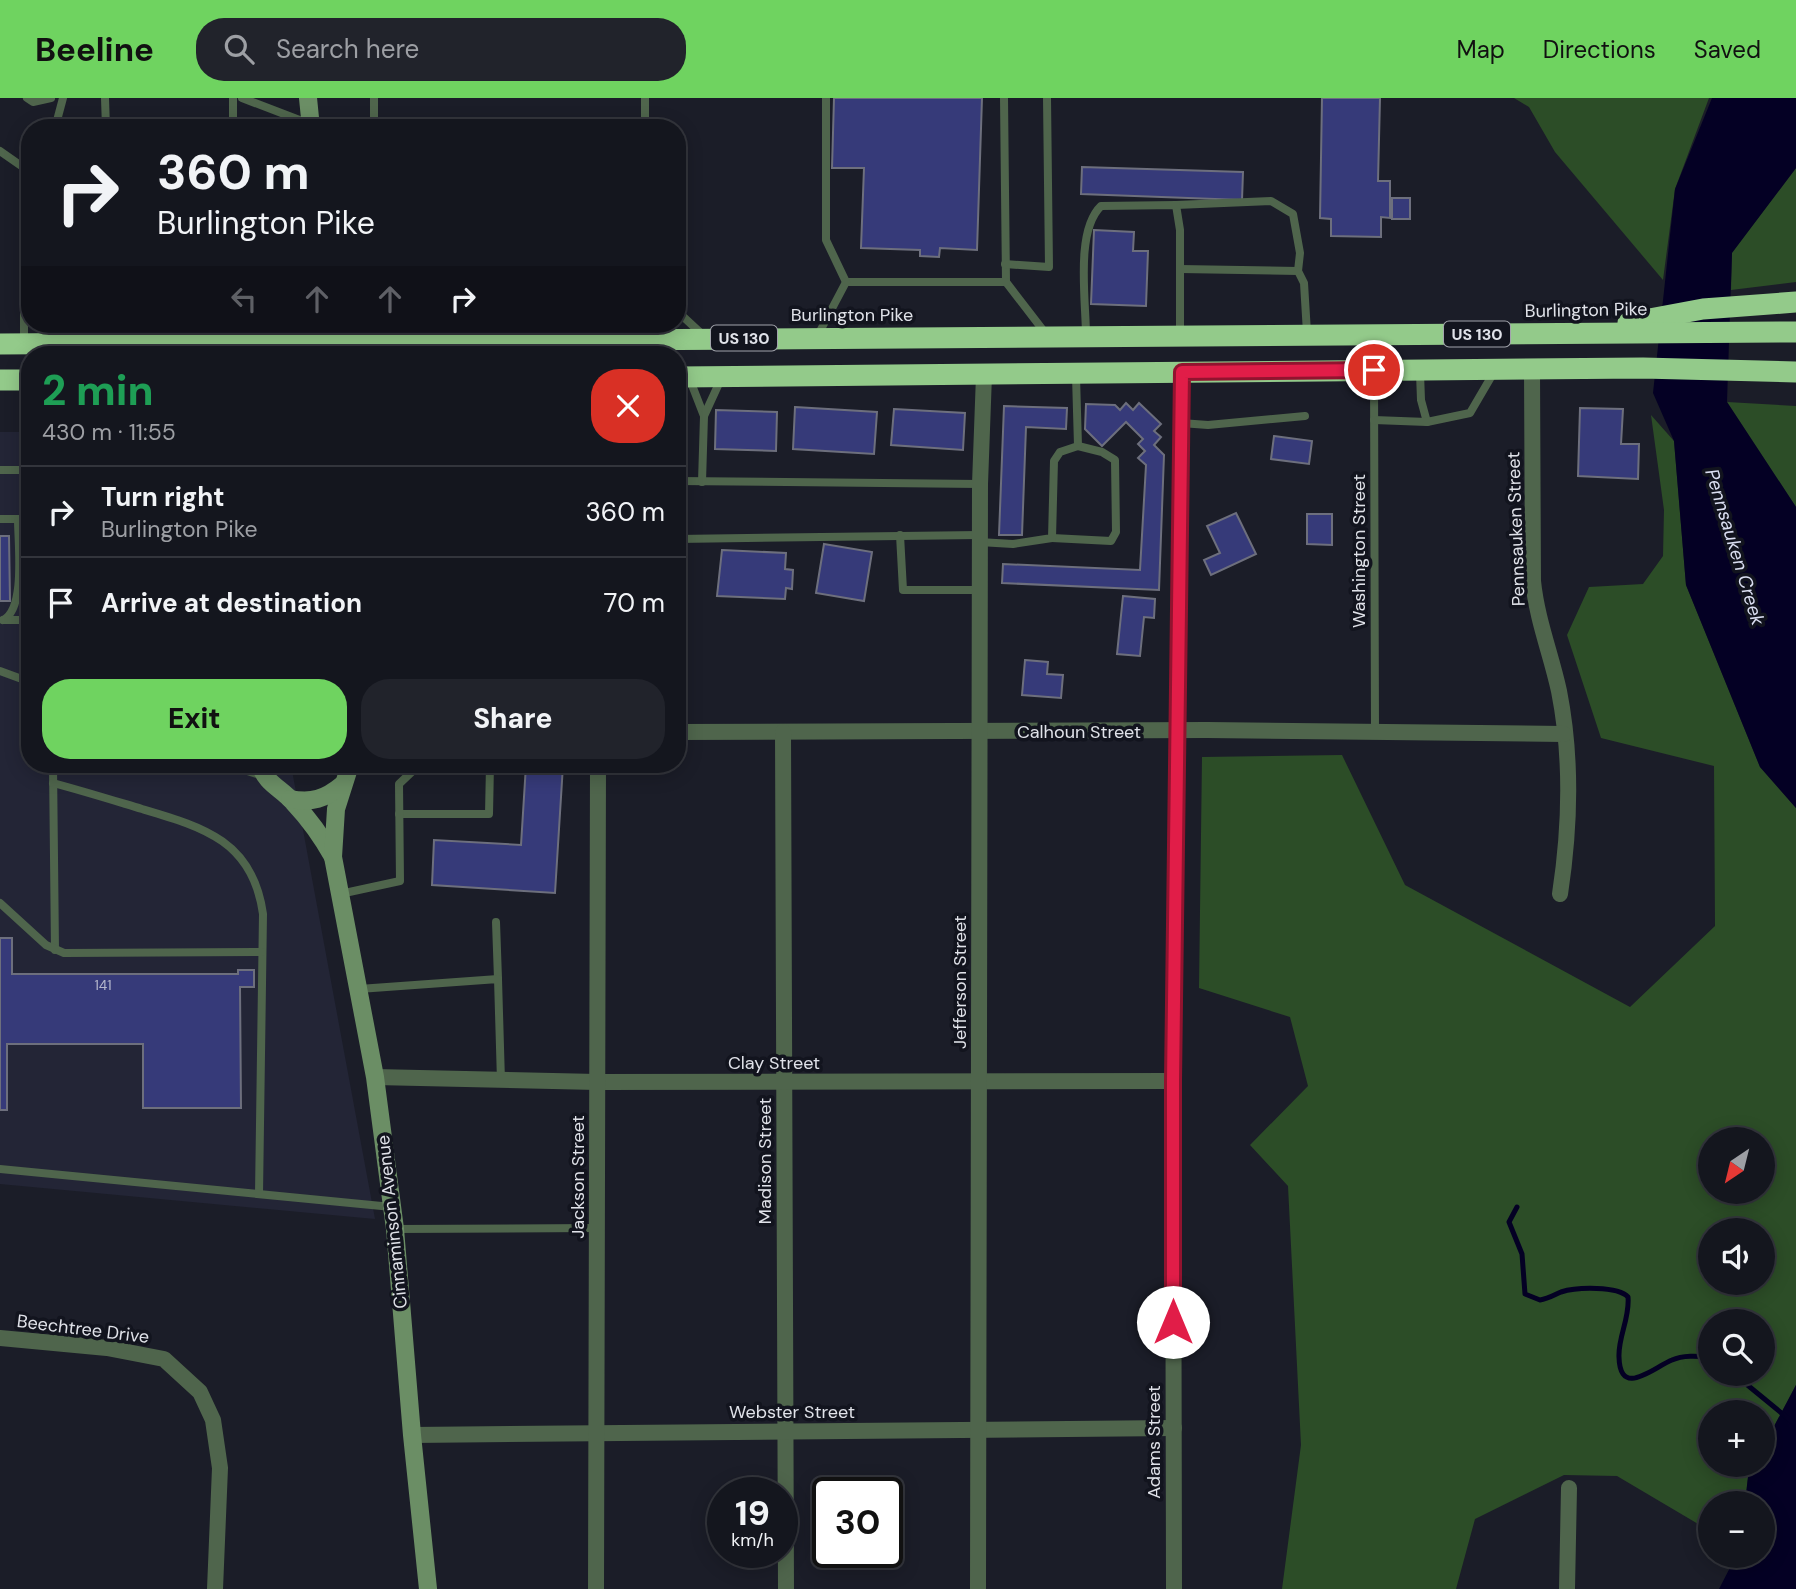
<!DOCTYPE html>
<html lang="en">
<head>
<meta charset="utf-8">
<style>
  :root { --surface:#14161e; --page:#21232b; --text:#f1f3f6; --muted:#9d9fa4; --line:#33353c; --accent:#6fd360 }
  body { margin:0; font-family:"DM Sans",sans-serif; background:var(--page); color:var(--text); height:100vh; display:flex; flex-direction:column; font-size:26px; white-space:nowrap }
  * { box-sizing:border-box; margin:0 }
  p { font-size:23px; color:var(--muted) }
  .icon { flex:none; width:38px; height:38px; fill:none; stroke:currentColor; stroke-width:2; stroke-linecap:round; stroke-linejoin:round }
  .map { position:relative; flex:1; overflow:hidden }
  .sheet { position:absolute; left:21px; top:248px; width:665px; height:427px; display:flex; flex-direction:column; background:var(--surface); border-radius:28px; box-shadow:0 4px 18px #0003,0 0 0 2px var(--line) }
  .sheet>* { flex:none }
  .hud { position:absolute; left:21px; top:21px; width:665px; height:214px; border-radius:28px; box-shadow:0 4px 18px #0003,0 0 0 2px var(--line); background:#14161e; color:var(--text); overflow:hidden }
  .needle { width:46px; rotate:215deg }
  .tools { position:absolute; left:1698px; top:1029px; display:grid; gap:14px }
  .tools a { display:grid; place-items:center; width:77px; height:77px; border-radius:50%; background:var(--surface); box-shadow:0 4px 18px #0003,0 0 0 2px var(--line); font-size:35px }
  .speed { position:absolute; left:707px; top:1379px; display:flex; gap:14px; font-size:35px; font-weight:700; text-align:center }
  .speed>* { display:grid; place-content:center; width:91px; height:91px; border-radius:50%; background:var(--surface); box-shadow:0 4px 18px #0003,0 0 0 2px var(--line); line-height:1 }
  .speed small { font-size:18px; font-weight:400 }
  .speed .limit { border:4px solid #111; border-radius:10px; background:#fff; color:#111 }
  .pin { position:absolute; display:grid; place-items:center; width:60px; height:60px; color:#fff; margin:-30px; border:4px solid #fff; border-radius:50%; box-shadow:0 2px 7px #0007 }
  .me { position:absolute; width:77px; margin:-38px; rotate:0deg; stroke-linejoin:round; filter:drop-shadow(0 0 5px #0008) }
  .turn { display:flex; align-items:center; gap:24px; height:147px; padding:0 21px; font-size:32px }
  .turn .icon { width:91px; height:91px; stroke-width:2.5 }
  .turn b { display:block; font-size:49px; line-height:60px }
  .lanes { display:flex; align-items:center; height:66px; padding:0 21px; background:#0003; justify-content:center; gap:35px; direction:ltr }
  .lanes .off { opacity:.35 }
  .round { display:grid; place-items:center; flex:none; width:74px; height:74px; border-radius:28px; background:var(--page) }
  .headline { display:flex; align-items:center; justify-content:space-between; height:119px; padding:0 21px }
  h1 { font-size:42px; font-weight:800; line-height:52px; color:#1e9e55 }
  .action { display:flex; gap:14px; margin-top:auto; padding:14px 21px }
  .action a { flex:1; height:80px; border-radius:28px; background:var(--accent); color:#111; font-size:28px; font-weight:800; line-height:80px; text-align:center }
  .action a+a { background:var(--page); color:var(--text) }
  ul { padding:0; list-style:none }
  li { display:flex; align-items:center; gap:21px; height:91px; padding:0 21px; border-top:2px solid var(--line) }
  li div { flex:1 }
  li b { display:block; font-size:26px }
  li em { font-style:normal }
  header { display:flex; align-items:center; gap:42px; box-sizing:border-box; height:98px; padding:0 35px; background:var(--accent); color:#111 }
  header strong { font-size:33px }
  nav { display:flex; gap:38px; margin-inline-start:auto; font-size:24px }
  .search { width:490px; height:63px; background:var(--page); display:flex; align-items:center; gap:18px; box-sizing:border-box; padding:0 24px; border-radius:28px; color:var(--muted); font-size:26px }
  .map>svg:first-child { display:block }
</style>
</head>
<body>
<header>
<strong>Beeline</strong>
<div class="search"><svg class="icon" aria-label="search" viewBox="0 0 24 24"><circle cx="10" cy="10" r="6"/><path d="M15 15l6 6"/></svg>Search here</div>
<nav><a>Map</a><a>Directions</a><a>Saved</a></nav>
</header>
<div class="map">
<svg width="1796" height="1491" viewBox="0 0 1796 1491">
  <rect width="100%" height="100%" fill="#1b1d28"/>
  <polygon fill="#232536" points="0,334 30,334 30,667 291,667 375,1121 0,1086"/>
  <g fill="#2c4d27" fill-rule="evenodd">
    <polygon points="1514,0 1709,0 1675,91 1663,182 1555,54 1529,9"/>
    <polygon points="1796,70 1796,184 1731,192 1732,154"/>
    <polygon points="1727,304 1796,308 1796,409"/>
    <path d="M1651,317l23,26 12,144 74,182 36,41v577l-34,64v-37h-52v53h44l-6,12 -3,26h-35v28l-93,-55 -53,-1 -89,44 -19,70h-174l19,-144 -13,-259 -38,-41 58,-59 -18,-69 -91,-29 3,-231 140,-2 63,130 225,122 85,-81 -1,-160 -113,-28 -34,-103 22,-48 54,-3 20,-28 1,-46zM1710,1041h52v53h-52zM1710,1132h52v53h-52zM1710,1223h52v53h-52z"/>
  </g>
  <g fill="#040024">
    <polygon points="1712,0 1796,0 1796,70 1732,155 1727,304 1796,409 1796,710 1760,669 1686,487 1674,343 1653,295 1675,91"/>
    <polygon points="1796,1287 1796,1491 1719,1491 1736,1458 1762,1458 1762,1405 1745,1405 1748,1379 1754,1367 1762,1367 1762,1351"/>
  </g>
  <g fill="none" stroke-linecap="round" stroke-linejoin="round">
    <g stroke="#040024" stroke-width="5">
      <path d="M1517,1109l-8,15 13,32 3,40 15,6c8,-1 14,-5 21,-8 16,-5 57,-6 67,5 2,21 -10,40 -9,60 1,42 35,10 53,3 11,-5 25,-4 38,-3"/>
      <polyline points="1734,1276 1796,1327"/>
    </g>
  </g>
  <g fill="#363a79" stroke="#6d6f7d" stroke-width="2">
    <polygon points="834,0 982,0 977,152 940,150 939,159 920,158 920,152 861,150 864,70 832,70"/>
    <polygon points="1322,0 1380,0 1378,83 1390,83 1390,120 1381,119 1381,139 1331,138 1331,121 1320,120"/>
    <polygon points="201,21 201,30 130,30 130,22"/>
    <polygon points="1082,69 1243,74 1242,102 1081,96"/>
    <rect x="1392" y="100" width="18" height="21"/>
    <polygon points="1094,132 1134,134 1133,153 1148,153 1146,208 1091,206"/>
    <polygon points="1126,305 1133,312 1139,305 1161,326 1154,333 1161,339 1154,347 1164,357 1159,492 1002,485 1003,466 1140,472 1146,367 1138,360 1145,353 1138,346 1143,341 1126,324 1102,348 1085,331 1086,306 1115,307 1120,312"/>
    <polygon points="1004,308 1067,310 1066,331 1026,329 1022,437 999,437"/>
    <polygon points="795,309 877,314 874,356 793,351"/>
    <polygon points="1580,310 1623,311 1621,346 1639,346 1638,381 1578,378"/>
    <polygon points="894,311 965,315 963,352 891,347"/>
    <polygon points="716,312 777,314 776,353 715,351"/>
    <polygon points="677,314 687,315 685,353 677,353"/>
    <polygon points="1274,338 1312,343 1309,366 1271,361"/>
    <polygon points="1236,415 1256,456 1211,477 1204,462 1220,455 1207,428"/>
    <polygon points="1307,416 1332,416 1332,447 1307,446"/>
    <polygon points="0,438 9,438 10,503 0,503"/>
    <polygon points="824,446 872,454 864,503 816,495"/>
    <polygon points="722,452 786,455 785,471 793,472 792,491 786,490 785,501 717,498"/>
    <polygon points="1123,498 1155,501 1154,520 1144,519 1140,558 1117,556"/>
    <polygon points="1025,562 1048,564 1047,576 1063,577 1061,600 1022,597"/>
    <polygon points="526,667 563,667 555,795 432,787 434,742 521,747"/>
    <polygon points="0,840 12,840 12,876 238,876 238,872 254,872 254,889 240,889 241,1010 143,1010 143,946 7,946 7,1012 0,1012"/>
  </g>
  <g fill="none" stroke-linecap="round" stroke-linejoin="round">
    <g stroke="#4f654c" stroke-width="8">
      <polyline points="27,0 33,4 51,0"/>
      <polyline points="105,0 106,30"/>
      <polyline points="242,0 310,26"/>
      <polyline points="374,0 374,30"/>
      <polyline points="826,0 826,142 846,184"/>
      <polyline points="1004,0 1006,184 1046,236"/>
      <polyline points="55,30 63,0"/>
      <polyline points="233,30 233,0"/>
      <polyline points="645,30 645,0"/>
      <polyline points="0,53 30,74"/>
      <polyline points="1176,107 1271,103 1293,116 1300,155 1298,173 1304,185 1307,235"/>
      <polyline points="1005,166 1049,169 1047,0"/>
      <polyline points="1180,171 1298,173"/>
      <polyline points="846,184 1006,184"/>
      <polyline points="677,213 704,238"/>
      <polyline points="818,237 846,184"/>
      <path d="M1086,238c0,-35 -11,-105 15,-130l75,-1 4,25v104"/>
      <polyline points="24,246 24,139 30,113"/>
      <polyline points="1374,274 1375,635"/>
      <polyline points="1420,275 1421,302 1427,324"/>
      <polyline points="690,282 704,318"/>
      <polyline points="1374,322 1427,324 1470,315 1494,274"/>
      <polyline points="1181,325 1208,327 1305,318"/>
      <polyline points="0,372 30,372"/>
      <polyline points="677,383 980,386"/>
      <polyline points="702,384 704,318 721,281"/>
      <polyline points="0,421 30,421"/>
      <polyline points="900,437 903,492 979,492"/>
      <polyline points="1052,440 1111,443 1116,434 1115,362 1102,354 1078,348"/>
      <polyline points="677,441 979,437"/>
      <polyline points="979,444 1013,446 1052,440 1054,363 1060,354 1078,348 1076,278"/>
      <path d="M3,522c23,-11 15,-76 15,-101"/>
      <polyline points="3,522 30,522"/>
      <polyline points="0,573 30,584"/>
      <polyline points="53,667 55,852"/>
      <polyline points="229,667 263,678"/>
      <path d="M53,685c30,8 59,17 89,26 61,18 111,32 121,105l-4,280"/>
      <polyline points="399,716 489,716 490,667"/>
      <polyline points="340,796 400,783 399,686 419,667 433,667"/>
      <polyline points="0,805 46,847 64,855 262,854"/>
      <polyline points="496,824 498,881"/>
      <polyline points="359,891 498,881 501,983"/>
      <polyline points="0,1071 392,1109"/>
      <polyline points="395,1131 597,1130"/>
    </g>
    <g stroke="#4f654c" stroke-width="16">
      <path d="M1532,272l1,211c4,39 18,73 26,110 13,66 11,137 1,203"/>
      <polyline points="677,634 1207,632 1564,636"/>
      <polyline points="783,634 786,1491"/>
      <polyline points="375,979 597,984 1173,983"/>
      <polyline points="0,1240 107,1250 164,1261 200,1294 213,1322 220,1370 215,1491"/>
      <polyline points="412,1337 1174,1330"/>
      <polyline points="596,1491 598,667"/>
      <polyline points="978,1491 980,386 984,277"/>
      <polyline points="1174,1491 1173,983 1182,274"/>
      <polyline points="1567,1491 1569,1390"/>
    </g>
    <g stroke="#6b8e65" stroke-width="18">
      <polyline points="308,0 311,30"/>
      <polyline points="306,257 308,226"/>
      <path d="M260,667c6,19 21,23 33,37 16,17 29,35 40,55"/>
      <polyline points="350,667 336,711 333,759 375,979 395,1131 412,1337 428,1491"/>
      <path d="M290,701c22,4 35,0 52,-14"/>
    </g>
    <g stroke="#93ca8a" stroke-width="21">
      <polyline points="1628,225 1703,211 1796,204"/>
      <polyline points="418,226 448,239"/>
      <polyline points="0,246 1796,234"/>
      <polyline points="677,279 1643,270 1796,274"/>
      <polyline points="0,282 30,282"/>
    </g>
  </g>
  <g fill="none" stroke-linecap="round" stroke-linejoin="round">
    <defs>
      <polyline id="route" points="1173,1224 1173,983 1182,274 1374,272"/>
    </defs>
    <use href="#route" stroke="#92132f" stroke-width="18"/>
    <use href="#route" stroke="#e11d48" stroke-width="12"/>
  </g>
  <g text-anchor="middle" dominant-baseline="central" stroke-width="7" stroke-linejoin="round" paint-order="stroke">
    <g font-size="14" fill="#b6b8cd">
      <text x="103" y="887">141</text>
    </g>
    <g fill="#12141e" stroke="#a2a4ac" stroke-width="2">
      <rect x="1444" y="223.5" width="66" height="25" rx="5"/>
      <rect x="711" y="227.5" width="66" height="25" rx="5"/>
    </g>
    <g font-size="16" font-weight="bold" fill="#e0e2e9">
      <text x="1477" y="236">US 130</text>
      <text x="744" y="240">US 130</text>
    </g>
    <g font-size="18" fill="#e0e2e9" stroke="#12141e">
      <text transform="translate(1586 212) rotate(-1)">Burlington Pike</text>
      <text x="852" y="217">Burlington Pike</text>
      <text transform="translate(1516 431) rotate(-92)">Pennsauken Street</text>
      <text transform="translate(1359 453) rotate(-90)">Washington Street</text>
      <text x="1079" y="634">Calhoun Street</text>
      <text transform="translate(960 884) rotate(-90)">Jefferson Street</text>
      <text x="774" y="965">Clay Street</text>
      <text transform="translate(765 1063) rotate(-90)">Madison Street</text>
      <text transform="translate(578 1079) rotate(-90)">Jackson Street</text>
      <text transform="translate(392 1124) rotate(-96)">Cinnaminson Avenue</text>
      <text transform="translate(83 1231) rotate(7)">Beechtree Drive</text>
      <text x="792" y="1314">Webster Street</text>
      <text transform="translate(1154 1344) rotate(-90)">Adams Street</text>
    </g>
    <g font-size="19" font-style="italic" fill="#dadef1" stroke="#12141e">
      <text transform="translate(1735 449) rotate(73)">Pennsauken Creek</text>
    </g>
  </g>
</svg>
<div class="tools">
<a><svg class="needle" viewBox="-14 -14 28 28"><path d="M0-13l5 13h-10z" fill="#e53935"/><path d="M0 13l5-13h-10z" fill="#9d9fa4"/></svg></a>
<a><svg class="icon" aria-label="sound" viewBox="0 0 24 24"><path d="M4 9h4l5-4v14l-5-4H4zM17 9q2 3 0 6"/></svg></a>
<a><svg class="icon" aria-label="search" viewBox="0 0 24 24"><circle cx="10" cy="10" r="6"/><path d="M15 15l6 6"/></svg></a>
<a>+</a>
<a>−</a>
</div>
<div class="speed"><div>19<small>km/h</small></div><div class="limit">30</div></div>
<div class="pin" style="left:1374px;top:272px;background:#d93025"><svg class="icon" aria-label="arrive" viewBox="0 0 24 24"><path d="M6 21V4h12l-3 4 3 4H6"/></svg></div>
<svg class="me" style="left:1173px;top:1224px" viewBox="-20 -20 40 40"><circle r="19" fill="#fff"/><path d="M0-13L10 11 0 6-10 11z" fill="#e11d48"/></svg>
<div class="hud">
<div class="turn"><svg class="icon" aria-label="right" viewBox="0 0 24 24"><path d="M7 20v-9h11M14 6l5 5-5 5"/></svg><div><b>360 m</b>Burlington Pike</div></div>
<div class="lanes"><svg class="icon off" aria-label="left" viewBox="0 0 24 24"><path d="M17 20v-9H6M10 6l-5 5 5 5"/></svg><svg class="icon off" aria-label="ahead" viewBox="0 0 24 24"><path d="M12 20V5M6 11l6-6 6 6"/></svg><svg class="icon off" aria-label="ahead" viewBox="0 0 24 24"><path d="M12 20V5M6 11l6-6 6 6"/></svg><svg class="icon" aria-label="right" viewBox="0 0 24 24"><path d="M7 20v-9h11M14 6l5 5-5 5"/></svg></div>
</div>
<section class="sheet">
<div class="headline"><div><h1>2 min</h1><p>430 m · 11:55</p></div><a class="round" style="background:#d93025;color:#fff"><svg class="icon" aria-label="close" viewBox="0 0 24 24"><path d="M6 6l12 12M18 6L6 18"/></svg></a></div>
<ul>
<li><svg class="icon" aria-label="right" viewBox="0 0 24 24"><path d="M7 20v-9h11M14 6l5 5-5 5"/></svg><div><b>Turn right</b><p>Burlington Pike</p></div><em>360 m</em></li>
<li><svg class="icon" aria-label="arrive" viewBox="0 0 24 24"><path d="M6 21V4h12l-3 4 3 4H6"/></svg><div><b>Arrive at destination</b></div><em>70 m</em></li>
</ul>
<div class="action"><a>Exit</a><a>Share</a></div>
</section>
</div>
</body>
</html>
